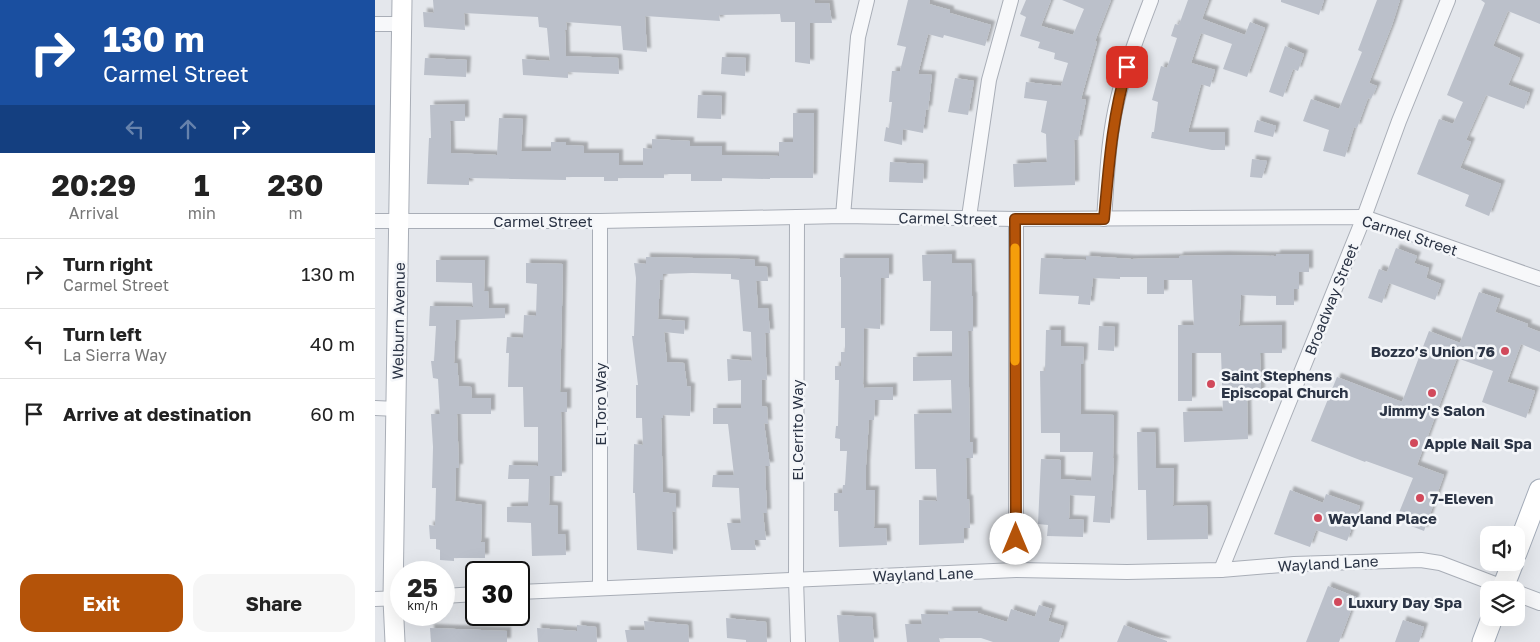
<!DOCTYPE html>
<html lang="en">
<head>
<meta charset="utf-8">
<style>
  :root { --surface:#fff; --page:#f6f6f6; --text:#222; --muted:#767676; --line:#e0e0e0; --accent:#b45309 }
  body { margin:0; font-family:"Golos Text",sans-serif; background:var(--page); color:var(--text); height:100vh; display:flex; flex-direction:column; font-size:19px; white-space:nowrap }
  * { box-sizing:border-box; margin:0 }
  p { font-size:16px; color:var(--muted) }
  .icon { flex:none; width:28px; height:28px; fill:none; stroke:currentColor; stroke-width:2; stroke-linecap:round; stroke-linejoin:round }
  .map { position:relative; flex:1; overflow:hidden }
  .panel { display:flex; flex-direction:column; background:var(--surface); width:375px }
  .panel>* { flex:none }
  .hud { background:#1a4fa0; color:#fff; overflow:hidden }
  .fabs { position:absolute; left:1105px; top:526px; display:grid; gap:10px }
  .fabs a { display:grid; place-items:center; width:45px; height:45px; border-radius:10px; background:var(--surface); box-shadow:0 5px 20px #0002; font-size:25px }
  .speed { position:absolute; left:15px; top:561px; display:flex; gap:10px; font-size:25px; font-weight:700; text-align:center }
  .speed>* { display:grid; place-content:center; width:65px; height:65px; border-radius:50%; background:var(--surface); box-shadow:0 5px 20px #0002; line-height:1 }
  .speed small { font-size:12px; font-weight:400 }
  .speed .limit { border:2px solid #111; border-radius:8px; background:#fff; color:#111 }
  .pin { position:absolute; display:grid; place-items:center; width:42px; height:42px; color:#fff; margin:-21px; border-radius:10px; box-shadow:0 2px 8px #0006 }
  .me { position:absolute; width:55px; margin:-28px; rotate:0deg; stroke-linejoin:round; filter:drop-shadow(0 0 4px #0008) }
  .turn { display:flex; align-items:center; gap:18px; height:105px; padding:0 20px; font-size:22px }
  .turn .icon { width:65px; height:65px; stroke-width:2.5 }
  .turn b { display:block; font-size:35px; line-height:42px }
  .lanes { display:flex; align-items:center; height:48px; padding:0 20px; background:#0003; justify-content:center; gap:25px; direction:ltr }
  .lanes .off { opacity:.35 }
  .eta { display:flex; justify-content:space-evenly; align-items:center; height:85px; text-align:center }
  .eta b { font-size:30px; font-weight:700; line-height:35px }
  .action { display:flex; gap:10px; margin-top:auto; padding:10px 20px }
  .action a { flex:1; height:58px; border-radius:15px; background:var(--accent); color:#fff; font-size:20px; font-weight:700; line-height:58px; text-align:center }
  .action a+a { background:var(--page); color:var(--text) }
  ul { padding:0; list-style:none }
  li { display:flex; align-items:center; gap:15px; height:70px; padding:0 20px; border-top:1px solid var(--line) }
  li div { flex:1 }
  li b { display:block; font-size:19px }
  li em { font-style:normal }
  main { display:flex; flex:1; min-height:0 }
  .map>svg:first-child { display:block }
</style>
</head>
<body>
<main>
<section class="panel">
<div class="hud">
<div class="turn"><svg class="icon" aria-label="right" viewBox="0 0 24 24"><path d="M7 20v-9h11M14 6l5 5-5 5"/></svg><div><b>130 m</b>Carmel Street</div></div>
<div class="lanes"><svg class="icon off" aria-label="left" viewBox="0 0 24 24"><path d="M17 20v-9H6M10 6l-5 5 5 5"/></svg><svg class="icon off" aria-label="ahead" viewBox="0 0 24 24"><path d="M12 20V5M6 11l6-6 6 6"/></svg><svg class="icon" aria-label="right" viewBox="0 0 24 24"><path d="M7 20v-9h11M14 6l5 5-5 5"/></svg></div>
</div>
<div class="eta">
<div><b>20:29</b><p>Arrival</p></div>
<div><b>1</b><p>min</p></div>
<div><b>230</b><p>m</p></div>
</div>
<ul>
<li><svg class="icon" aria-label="right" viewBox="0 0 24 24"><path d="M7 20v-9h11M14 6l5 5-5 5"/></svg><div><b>Turn right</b><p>Carmel Street</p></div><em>130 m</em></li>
<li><svg class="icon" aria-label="left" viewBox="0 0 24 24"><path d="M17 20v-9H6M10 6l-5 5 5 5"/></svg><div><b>Turn left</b><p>La Sierra Way</p></div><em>40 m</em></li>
<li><svg class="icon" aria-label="arrive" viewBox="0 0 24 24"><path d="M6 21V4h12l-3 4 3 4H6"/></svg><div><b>Arrive at destination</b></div><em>60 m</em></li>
</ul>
<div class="action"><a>Exit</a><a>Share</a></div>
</section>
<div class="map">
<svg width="1165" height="642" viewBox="0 0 1165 642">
  <defs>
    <filter id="shadow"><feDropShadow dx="4" dy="-4" stdDeviation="1" flood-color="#0004"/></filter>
  </defs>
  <rect width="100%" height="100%" fill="#e4e7ec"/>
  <g fill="#bbc0ca" filter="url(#shadow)">
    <polygon points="58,0 439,0 440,3 454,3 457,23 435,23 435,64 420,62 420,22 406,22 405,14 344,15 345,21 270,16 272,52 248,50 246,26 191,22 192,30 190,30 191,56 243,58 244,74 193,72 193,78 148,75 147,59 175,61 172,28 164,27 163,17 89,13 90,30 49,27 48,12 59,13"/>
    <polygon points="533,0 555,0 554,4 575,10 575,13 616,25 610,46 569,35 568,38 553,34 543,74 557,75 553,110 551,109 548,133 528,129 527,145 509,141 511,127 514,128 517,102 514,102 517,71 525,71 531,47 522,45"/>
    <polygon points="651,0 676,0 666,26 698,35 709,9 687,0 736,0 720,41 722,42 706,99 711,100 703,140 699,139 700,185 639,187 638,164 672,162 671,134 666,132 672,101 649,98 651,82 686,86 693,63 679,59 680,53 663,48 665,42 645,36 651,17 645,14"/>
    <polygon points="813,0 834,0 827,19 870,35 875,22 890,28 872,77 848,69 857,44 826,33 816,63 840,70 835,87 826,84 813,132 850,132 850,150 837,150 776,138 777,132 779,132 783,102 777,100 786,66 792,68 802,38 796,36 800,24 804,25"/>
    <polygon points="906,0 949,0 944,15 906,2"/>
    <polygon points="1002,0 1025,0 1017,25 994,83 1002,86 996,99 993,98 982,128 979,127 970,157 948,151 954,130 928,121 936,99 964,109 987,52 983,50"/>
    <polygon points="1106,0 1165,0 1165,24 1133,11 1118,46 1145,58 1133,85 1155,93 1149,109 1111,95 1091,140 1096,142 1085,168 1126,184 1114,216 1090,206 1094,195 1042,174 1064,119 1078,124 1088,102 1072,95 1110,3"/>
    <polygon points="910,46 929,54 923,71 918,69 908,97 894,92"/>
    <polygon points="347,57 371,58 370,76 346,74"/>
    <polygon points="50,58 92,60 91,77 49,75"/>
    <polygon points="580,78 599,81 593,115 573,112"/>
    <polygon points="323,95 347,96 346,119 322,118"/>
    <polygon points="90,104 90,121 75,121 76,153 122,155 124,118 148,119 146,151 176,151 176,142 191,142 191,145 209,146 209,153 244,153 244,165 268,165 268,148 277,149 277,139 315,141 315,146 347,146 347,155 404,156 404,142 418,142 418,113 439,113 438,178 395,178 395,179 347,178 347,181 316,181 316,174 289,174 289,178 243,178 243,181 229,181 229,177 191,177 191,180 94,178 94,185 52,184 54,138 56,138 55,105"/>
    <polygon points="882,120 901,126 898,137 879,132"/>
    <polygon points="877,159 892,161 887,178 875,177"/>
    <polygon points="515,162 549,164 548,183 514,182"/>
    <polygon points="1021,248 1042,256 1039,263 1054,268 1051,278 1066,284 1060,300 1014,283 1007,303 993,298 1004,269 1012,272"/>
    <polygon points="577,254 577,263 596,263 597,296 598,296 598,331 593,331 594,387 595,442 598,442 598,458 591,458 592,499 594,499 595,528 589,528 589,543 544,545 544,500 562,501 561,469 540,469 539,414 577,413 576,380 538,381 538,357 577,356 577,331 555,331 556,281 548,281 547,255"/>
    <polygon points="901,254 934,254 934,272 924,272 924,289 919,289 919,305 901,305 901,296 866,295 864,326 907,325 907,353 885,353 886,395 872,395 873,439 809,442 808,412 848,411 846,353 817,353 817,401 803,401 803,325 819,325 817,280 789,280 789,294 772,294 772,277 745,277 745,279 718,278 715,305 703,304 704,296 664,294 666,258 711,260 711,256 757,259 804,258 804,256 850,255 901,256"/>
    <polygon points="271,257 366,259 380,260 380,266 392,267 393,281 381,281 383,308 393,308 395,333 390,333 392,380 387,379 387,406 392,407 393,424 389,423 395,466 390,466 392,513 388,513 391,540 379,540 381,550 356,550 352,523 366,523 364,488 337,487 338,475 359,475 353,424 338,424 338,408 366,408 366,380 353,381 352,359 377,361 376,332 368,331 364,280 356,279 356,274 317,273 288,274 288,280 285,280 283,319 310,321 309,334 289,332 292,362 309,363 312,386 316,387 315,416 288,415 288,418 286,418 288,492 301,494 301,512 297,511 298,554 262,550 260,493 258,493 259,444 268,445 267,418 261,418 261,385 263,385 257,336 259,336 261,278 259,263 271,264"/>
    <polygon points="465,258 514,258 514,278 506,278 505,329 489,328 488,384 489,388 518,387 518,400 500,400 499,420 494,420 491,465 491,490 500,490 499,528 511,528 512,545 464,547 463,511 459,511 459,493 467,493 468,485 470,485 472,451 465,451 465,439 460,438 461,426 463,426 464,380 460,380 460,366 466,366 466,352 470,352 470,328 466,328 466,277 465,277"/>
    <polygon points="61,260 110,260 109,291 113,291 114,308 130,308 130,318 81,320 79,363 82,363 84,386 96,387 97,398 116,398 116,414 82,414 84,468 81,468 80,501 107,505 106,542 110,542 110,558 79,558 79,561 65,560 65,550 61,549 61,539 55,539 54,525 60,526 61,488 57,488 58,447 56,414 65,414 63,379 58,378 56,361 59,361 61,326 54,326 55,306 98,307 97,283 61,282"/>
    <polygon points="151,263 188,264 185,392 192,392 192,412 186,412 187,476 175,476 174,505 183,506 183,534 190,534 191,555 157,556 156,523 132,522 132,507 153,506 154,479 133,479 134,465 163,466 163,427 149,427 148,387 133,387 134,353 131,353 132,337 148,338 149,315 161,316 162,284 151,283"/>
    <polygon points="1104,292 1125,299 1120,312 1153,324 1152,327 1165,332 1165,352 1146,344 1132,382 1160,391 1151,418 1107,402 1118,371 1082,358 1042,465 1069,475 1049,531 1021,520 1038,478 991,461 990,462 936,441 962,377 1027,402 1054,331 1085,343"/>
    <polygon points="724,326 740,327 739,351 723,350"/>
    <polygon points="671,330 686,330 686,346 709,347 708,364 706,364 706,414 739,415 738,458 739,459 735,523 718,522 720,496 695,495 694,519 709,520 708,537 672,536 673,525 663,524 666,459 686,460 686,479 716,481 718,452 685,452 685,433 666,433 665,371 670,371"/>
    <polygon points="762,432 780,432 781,468 799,468 798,506 832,505 833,539 772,540 771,490 763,490"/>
    <polygon points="915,490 948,503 951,494 985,506 972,541 941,530 935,547 899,534"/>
    <polygon points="953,586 981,597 964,642 931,642"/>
    <polygon points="664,605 677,609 673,621 689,626 684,642 618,642 606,638 564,638 565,642 532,642 530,624 547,624 546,614 574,615 573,611 603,611 603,613 632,622 636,609 660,617"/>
    <polygon points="462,615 497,617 499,642 464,642"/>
    <polygon points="351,618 391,622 392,642 371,642 371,640 352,638"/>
    <polygon points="1028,620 1049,627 1044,642 1020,642"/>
    <polygon points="269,621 313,625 314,642 252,642 250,630 270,630"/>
    <polygon points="202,625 221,627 222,642 163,642 162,628 202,631"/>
    <polygon points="749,625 792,641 792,642 742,642"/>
    <polygon points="55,628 132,631 132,642 56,642"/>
  </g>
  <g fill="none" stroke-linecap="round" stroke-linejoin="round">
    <defs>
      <g id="minor">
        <polyline points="0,24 27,24"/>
        <polyline points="468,216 483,37 492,0"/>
        <polyline points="422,217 421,579 423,642"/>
        <polyline points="594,217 614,80 636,0"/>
        <polyline points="641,219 641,570"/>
        <path d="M729,219c3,-40 4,-82 14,-121 8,-34 21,-66 33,-98"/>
        <polyline points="0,221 225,221 468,216 641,219 989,217 1165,279"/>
        <polyline points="225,221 225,587"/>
        <polyline points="0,408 22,409"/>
        <polyline points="846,570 989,217 1024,121 1073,0"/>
        <polyline points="144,592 641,570 752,572 846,570 919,564 1046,560 1065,563 1128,587"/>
        <polyline points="69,596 101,594"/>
        <polyline points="0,599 26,598"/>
      </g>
      <polyline id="tertiary" points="1141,593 1165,602"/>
      <polyline id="secondary" points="20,642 18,599 27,0"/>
      <g id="primary">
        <polyline points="1141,553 1165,490"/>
        <polyline points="1127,590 1138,562"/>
        <polyline points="1108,642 1117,618"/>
      </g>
    </defs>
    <use href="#minor" stroke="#a9aeb7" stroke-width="16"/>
    <use href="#tertiary" stroke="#a9aeb7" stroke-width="18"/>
    <use href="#secondary" stroke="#a9aeb7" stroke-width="21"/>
    <use href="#primary" stroke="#a3abb8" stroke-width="23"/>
    <use href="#minor" stroke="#f7f8fa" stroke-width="14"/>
    <use href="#tertiary" stroke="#f7f8fa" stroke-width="16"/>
    <use href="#secondary" stroke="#fff" stroke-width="19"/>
    <use href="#primary" stroke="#fff" stroke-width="21"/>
  </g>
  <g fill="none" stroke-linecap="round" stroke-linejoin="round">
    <defs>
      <path id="route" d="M641,539l-1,-320h89c5,-54 8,-101 23,-152"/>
    </defs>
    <use href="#route" stroke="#753606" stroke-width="12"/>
    <use href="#route" stroke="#b45309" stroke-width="9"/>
    <polyline stroke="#f59e0b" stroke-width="9" points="640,248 640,361"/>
  </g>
  <g fill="#d1495b" stroke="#f4f6f9" stroke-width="2">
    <circle cx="1130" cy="351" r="5"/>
    <circle cx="836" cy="384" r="5"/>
    <circle cx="1057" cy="393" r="5"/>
    <circle cx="1039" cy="443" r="5"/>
    <circle cx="1045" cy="498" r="5"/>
    <circle cx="943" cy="518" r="5"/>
    <circle cx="963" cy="602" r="5"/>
  </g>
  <g text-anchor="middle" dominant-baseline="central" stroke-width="5" stroke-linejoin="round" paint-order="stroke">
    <g font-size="15" fill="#2b3445" stroke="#f4f6f9">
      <text transform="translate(573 218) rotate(1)">Carmel Street</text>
      <text x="168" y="221">Carmel Street</text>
      <text transform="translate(1035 235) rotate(18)">Carmel Street</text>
      <text transform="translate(956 299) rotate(-68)">Broadway Street</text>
      <text transform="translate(23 321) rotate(-89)">Welburn Avenue</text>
      <text transform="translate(225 404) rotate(-90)">El Toro Way</text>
      <text transform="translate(422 430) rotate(-90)">El Cerrito Way</text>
      <text transform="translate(953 563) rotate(-3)">Wayland Lane</text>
      <text transform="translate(548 574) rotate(-2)">Wayland Lane</text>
    </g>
    <g font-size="15" font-weight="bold" fill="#2b3445" stroke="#f4f6f9" text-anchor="start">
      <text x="1120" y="351" text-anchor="end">Bozzo’s Union 76</text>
      <text x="846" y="375">Saint Stephens<tspan x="846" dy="17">Episcopal Church</tspan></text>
      <text x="1057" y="410" text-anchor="middle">Jimmy's Salon</text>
      <text x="1049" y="443">Apple Nail Spa</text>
      <text x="1055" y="498">7-Eleven</text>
      <text x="953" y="518">Wayland Place</text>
      <text x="973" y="602">Luxury Day Spa</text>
    </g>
  </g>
</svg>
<div class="fabs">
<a><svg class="icon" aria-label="sound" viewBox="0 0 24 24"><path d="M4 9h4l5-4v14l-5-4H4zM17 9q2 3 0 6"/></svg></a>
<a><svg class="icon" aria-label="layers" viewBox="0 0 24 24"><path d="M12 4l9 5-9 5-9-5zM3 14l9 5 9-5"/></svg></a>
</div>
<div class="speed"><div>25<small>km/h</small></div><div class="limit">30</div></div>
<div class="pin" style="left:752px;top:67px;background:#d93025"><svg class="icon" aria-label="arrive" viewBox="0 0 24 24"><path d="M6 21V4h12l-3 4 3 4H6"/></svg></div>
<svg class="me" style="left:641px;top:539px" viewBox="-20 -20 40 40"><circle r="19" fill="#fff"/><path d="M0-13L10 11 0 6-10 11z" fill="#b45309"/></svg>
</div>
</main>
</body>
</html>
